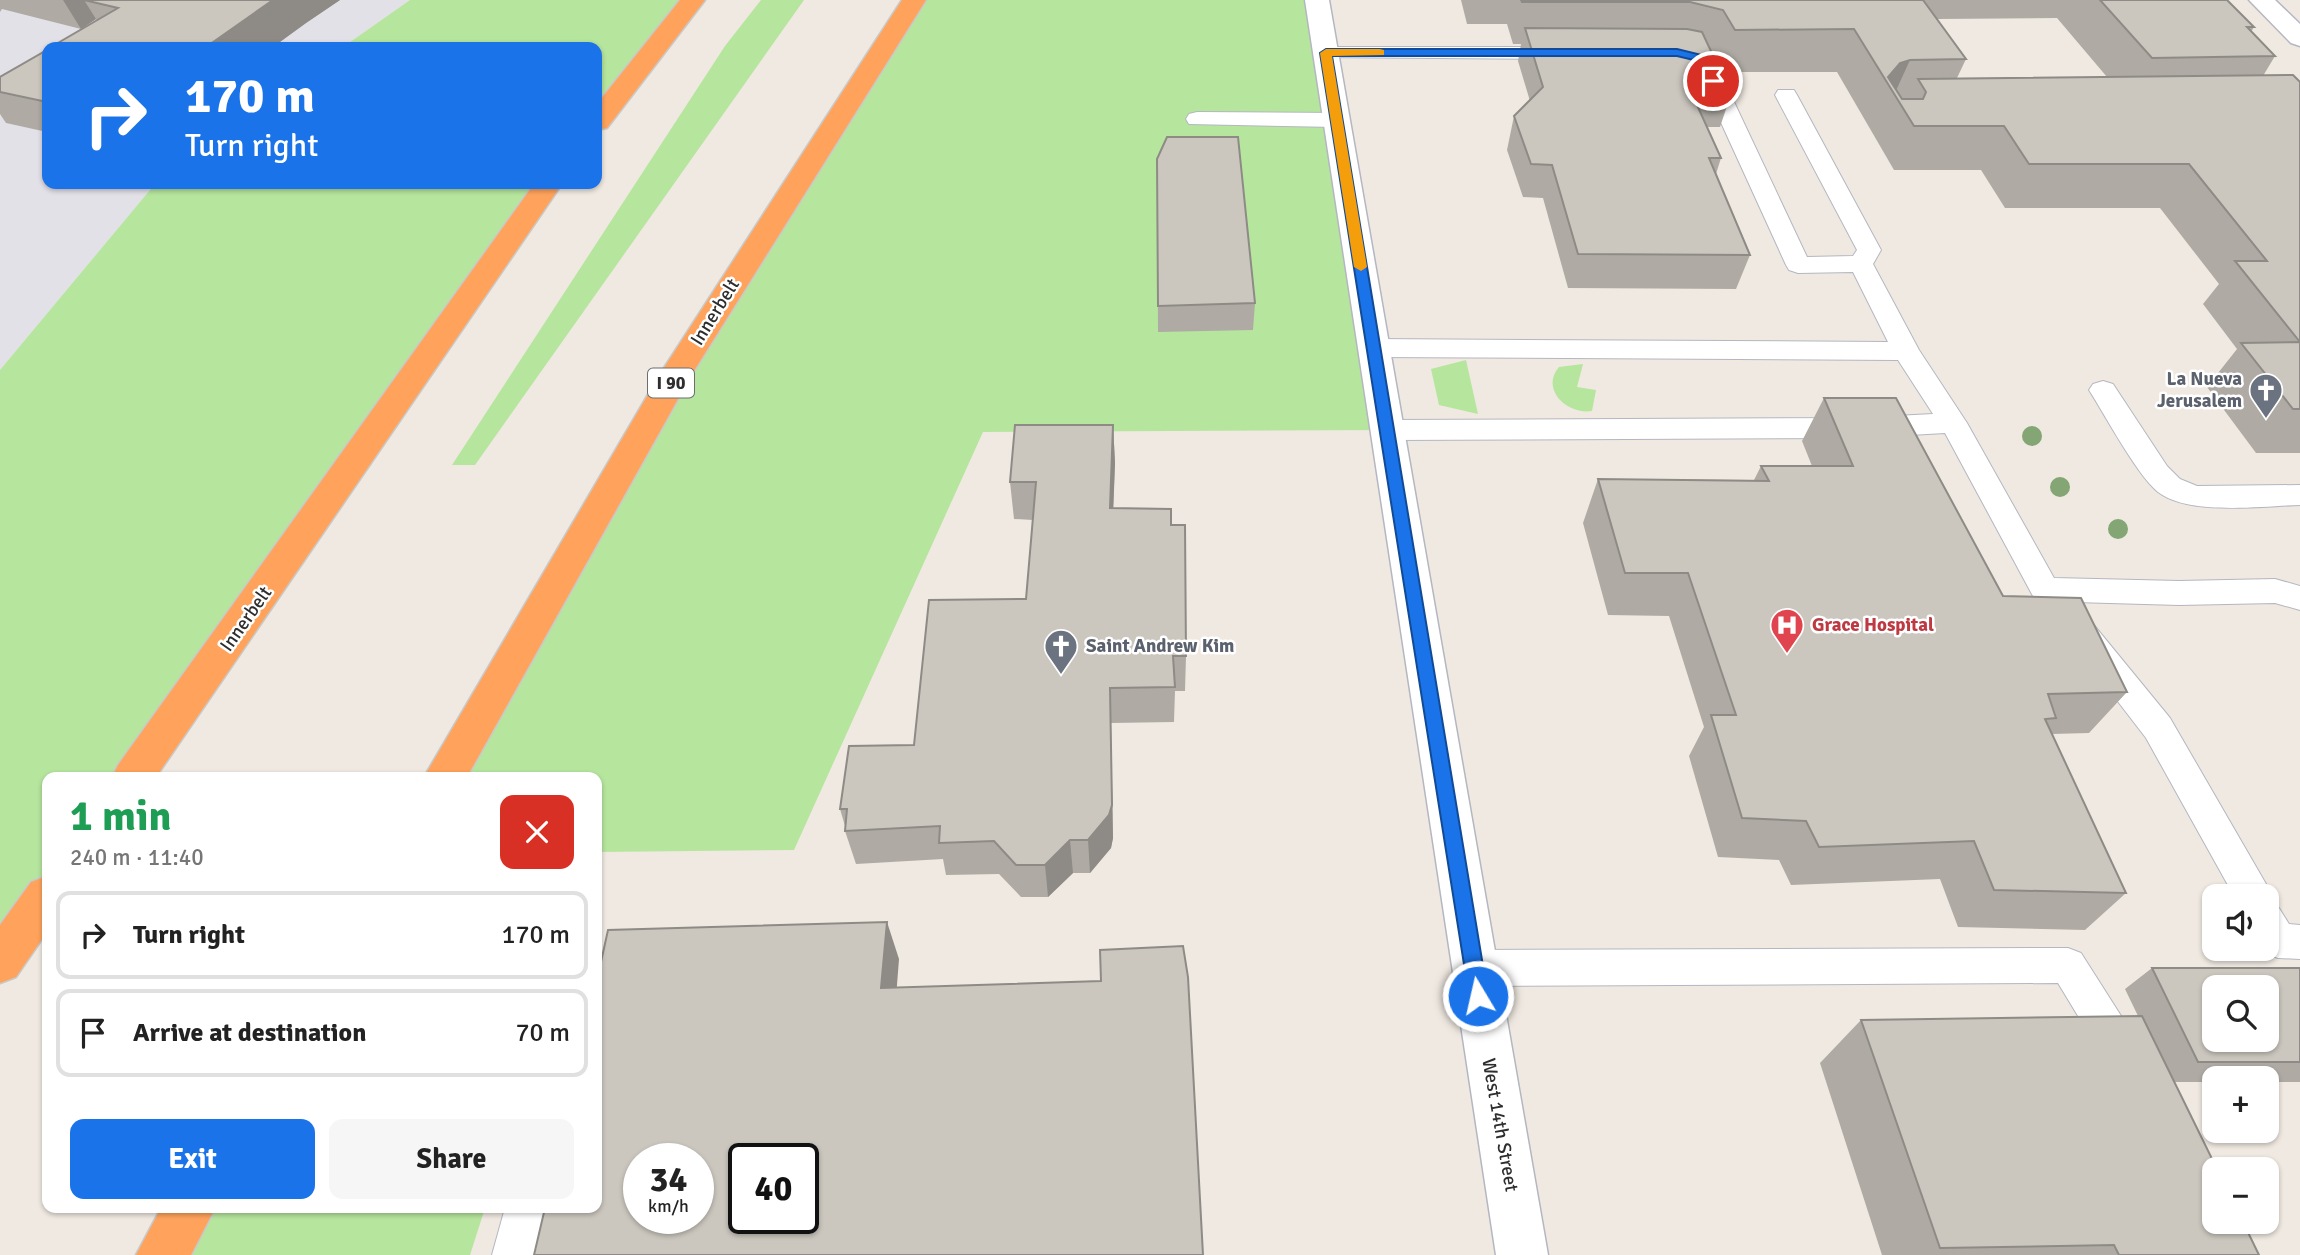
<!DOCTYPE html>
<html lang="en">
<head>
<meta charset="utf-8">
<style>
  :root { --surface:#fff; --page:#f6f6f6; --text:#222; --muted:#767676; --line:#e0e0e0; --accent:#1a73e8 }
  body { margin:0; font-family:Signika,sans-serif; background:var(--page); color:var(--text); height:100vh; display:flex; flex-direction:column; font-size:26px; white-space:nowrap }
  * { box-sizing:border-box; margin:0 }
  p { font-size:23px; color:var(--muted) }
  .icon { flex:none; width:38px; height:38px; fill:none; stroke:currentColor; stroke-width:2; stroke-linecap:round; stroke-linejoin:round }
  .map { position:relative; flex:1; overflow:hidden }
  .drawer { position:absolute; left:42px; top:772px; width:560px; height:441px; display:flex; flex-direction:column; background:var(--surface); border-radius:14px; box-shadow:0 2px 5px #0004 }
  .drawer>* { flex:none }
  .banner { position:absolute; left:42px; top:42px; width:560px; height:147px; border-radius:14px; box-shadow:0 2px 5px #0004; background:#1a73e8; color:#fff; overflow:hidden }
  .buttons { position:absolute; left:2202px; top:884px; display:grid; gap:14px }
  .buttons a { display:grid; place-items:center; width:77px; height:77px; border-radius:14px; background:var(--surface); box-shadow:0 2px 5px #0004; font-size:35px }
  .speed { position:absolute; left:623px; top:1143px; display:flex; gap:14px; font-size:35px; font-weight:700; text-align:center }
  .speed>* { display:grid; place-content:center; width:91px; height:91px; border-radius:50%; background:var(--surface); box-shadow:0 2px 5px #0004; line-height:1 }
  .speed small { font-size:18px; font-weight:400 }
  .speed .limit { border:4px solid #111; border-radius:10px; background:#fff; color:#111 }
  .pin { position:absolute; display:grid; place-items:center; width:60px; height:60px; color:#fff; margin:-30px; border:4px solid #fff; border-radius:50%; box-shadow:0 2px 7px #0007 }
  .me { position:absolute; width:77px; margin:-38px; rotate:351deg; stroke-linejoin:round; filter:drop-shadow(0 0 5px #0008) }
  .turn { display:flex; align-items:center; gap:24px; height:147px; padding:0 28px; font-size:32px }
  .turn .icon { width:91px; height:91px; stroke-width:2.5 }
  .turn b { display:block; font-size:49px; line-height:60px }
  .round { display:grid; place-items:center; flex:none; width:74px; height:74px; border-radius:14px; background:var(--page) }
  .overview { display:flex; align-items:center; justify-content:space-between; height:119px; padding:0 28px }
  h1 { font-size:42px; font-weight:700; line-height:52px; color:#1e9e55 }
  .primary-button { display:flex; gap:14px; margin-top:auto; padding:14px 28px }
  .primary-button a { flex:1; height:80px; border-radius:14px; background:var(--accent); color:#fff; font-size:28px; font-weight:700; line-height:80px; text-align:center }
  .primary-button a+a { background:var(--page); color:var(--text) }
  ul { padding:0; list-style:none }
  li { display:flex; align-items:center; gap:21px; height:88px; margin:0 14px 10px; padding:0 14px; border:4px solid var(--line); border-radius:14px }
  li div { flex:1 }
  li b { display:block; font-size:26px }
  li em { font-style:normal }
  .map>svg:first-child { display:block }
</style>
</head>
<body>
<div class="map">
<svg width="2300" height="1255" viewBox="0 0 2300 1255">
  <rect width="100%" height="100%" fill="#efe9e1"/>
  <polygon fill="#e3e1e8" points="0,0 410,0 343,47 47,47 47,184 155,184 0,370"/>
  <g fill="#b6e59e">
    <polygon points="410,0 693,0 597,122 597,47 343,47"/>
    <polygon points="761,0 804,0 475,465 452,465 725,46"/>
    <polygon points="914,0 1317,0 1388,430 983,432 794,850 597,852 597,777 445,777"/>
    <polygon points="155,184 548,184 133,777 47,777 47,896 0,962 0,370"/>
    <polygon points="1466,360 1478,414 1439,405 1431,369"/>
    <path d="M1583,364l-6,23 19,3 -4,21c-25,4 -52,-22 -33,-44z"/>
    <polygon points="190,1208 485,1208 470,1255 162,1255"/>
  </g>
  <g fill="none" stroke-linecap="round" stroke-linejoin="round">
    <defs>
      <g id="lane">
        <polygon points="1326,47 1562,47 1569,49 1573,53 1569,57 1562,59 1319,57 1315,53 1319,49"/>
        <polygon points="1708,64 1716,65 1719,70 1807,257 1853,256 1857,250 1775,95 1778,90 1794,90 1797,95 1881,250 1873,264 1919,350 1967,423 2054,578 2179,581 2275,579 2300,586 2300,610 2275,603 2179,605 2075,602 2170,718 2266,884 2271,896 2268,904 2279,908 2289,924 2300,925 2300,959 2278,958 2265,953 2262,948 2266,948 2266,896 2234,896 2146,738 2066,634 2034,598 1945,433 1858,438 1388,440 1378,437 1374,430 1378,423 1388,420 1858,418 1933,414 1898,360 1373,357 1364,354 1360,348 1364,342 1373,339 1888,342 1853,272 1798,273 1789,270 1786,265 1697,70 1700,65"/>
        <polygon points="1197,112 1337,113 1345,115 1348,120 1345,125 1337,127 1189,124 1186,119 1189,114"/>
        <path d="M2103,381l10,3 54,82 13,13 17,7 103,-1v20c-38,1 -111,11 -142,-13 -21,-17 -53,-77 -69,-102l4,-6z"/>
        <polygon points="2068,948 2081,953 2137,1041 2143,1054 2137,1067 2123,1073 2109,1067 2058,983 1474,986 1461,980 1455,968 1461,956 1474,950"/>
        <polygon points="505,1208 547,1208 534,1255 492,1255"/>
      </g>
      <polygon id="street" points="2249,0 2275,0 2300,24 2300,46 2291,43"/>
      <polygon id="secondary" points="1305,0 1329,0 1548,1255 1496,1255"/>
      <g id="highway">
        <polygon points="680,0 705,0 607,128 597,130 597,104"/>
        <polygon points="902,0 926,0 692,374 467,777 424,777 660,374"/>
        <polygon points="534,184 562,184 156,777 112,777 118,765"/>
        <polygon points="47,876 47,932 16,977 0,983 0,925 31,882"/>
        <polygon points="161,1208 215,1208 191,1255 136,1255"/>
      </g>
    </defs>
    <use href="#lane" stroke="#b4b7c1" stroke-width="2"/>
    <use href="#street" stroke="#b4b7c1" stroke-width="3"/>
    <use href="#secondary" stroke="#b4b7c1" stroke-width="3"/>
    <use href="#highway" stroke="#c9c9c9" stroke-width="3"/>
    <use href="#lane" fill="#fff" fill-rule="evenodd"/>
    <use href="#street" fill="#fff" fill-rule="evenodd"/>
    <use href="#secondary" fill="#fff" fill-rule="evenodd"/>
    <use href="#highway" fill="#ffa35c" fill-rule="evenodd"/>
  </g>
  <g fill="#84a574">
    <circle cx="2032" cy="436" r="10"/>
    <circle cx="2060" cy="487" r="10"/>
    <circle cx="2118" cy="529" r="10"/>
  </g>
  <g fill="#afaba4" fill-rule="evenodd">
    <polygon points="0,0 340,0 306,23 273,47 51,47 97,21 96,19 81,29 2,9 0,12"/>
    <path d="M1461,0h766l27,27 -3,5 24,24 -12,20 37,6v371h-44l-49,-66 30,-38 -34,-45 16,-20 -59,-76h-155l-24,-38h-87l-57,-98h-116l10,22 -11,33h-13l14,31 -5,16 34,81 -14,34 -168,-1 -25,-90 -20,-1 -16,-47 7,-34 16,-15 -12,-40 3,-17h-8l-6,-20h-40zM2057,18l50,59 -150,1 9,-19 -29,-40z"/>
    <polygon points="47,50 47,132 6,123 0,114 0,77"/>
    <polygon points="1157,159 1255,303 1253,330 1158,332"/>
    <polygon points="1824,398 2003,596 2127,692 2089,733 2052,734 2126,893 2085,930 1958,927 1940,879 1791,885 1779,860 1718,857 1689,756 1704,727 1669,616 1608,615 1583,523 1598,479 1754,480 1761,466 1812,466 1802,441"/>
    <polygon points="1113,425 1115,463 1113,508 1171,525 1186,656 1185,691 1175,691 1174,722 1111,723 1113,838 1111,848 1090,873 1073,873 1048,897 1021,897 999,874 946,875 943,859 856,864 845,831 845,826 840,809 914,745 1026,599 1033,520 1014,519 1010,482"/>
    <polygon points="2152,968 2300,968 2300,1082 2266,1082 2266,1078 2214,1078 2214,1082 2174,1082 2259,1255 1882,1255 1820,1063 1861,1020 2138,1016 2125,989"/>
  </g>
  <g fill="#8e8b86">
    <polygon points="63,0 124,0 84,0 96,19 81,29"/>
    <polygon points="273,0 340,0 306,23 273,47 206,47"/>
    <polygon points="1910,60 1894,95 1888,77 1900,63"/>
    <polygon points="1113,425 1115,463 1112,545 1110,508"/>
    <polygon points="1110,688 1113,838 1111,848 1090,873 1088,840"/>
    <polygon points="1070,840 1073,873 1048,897 1045,865"/>
    <polygon points="887,922 899,959 894,1023 881,988"/>
  </g>
  <g fill="#cbc7bf" stroke="#8e8b86" stroke-width="2" fill-rule="evenodd">
    <polygon points="84,0 273,0 206,47 51,47 118,8"/>
    <polygon points="1521,0 1923,0 1966,59 1910,60 1900,63 1888,77 1902,99 1923,99 1926,92 1918,79 2293,75 2300,82 2300,342 2235,261 2267,261 2189,164 2029,164 2004,126 1914,126 1854,29 1735,30 1723,10 1690,2 1522,2"/>
    <polygon points="2100,0 2227,0 2254,27 2247,27 2275,56 2152,58"/>
    <polygon points="1525,28 1687,29 1702,32 1731,94 1692,94 1721,158 1709,158 1750,255 1578,254 1552,165 1531,164 1514,116 1543,87"/>
    <polygon points="47,50 47,102 0,92 0,77"/>
    <polygon points="1167,137 1238,137 1255,303 1158,306 1157,159"/>
    <polygon points="2300,342 2300,409 2293,409 2241,343"/>
    <polygon points="1824,398 1896,398 2003,596 2081,598 2127,692 2048,694 2056,718 2045,719 2126,893 1994,890 1974,841 1819,847 1806,821 1742,818 1711,715 1736,715 1688,573 1625,573 1598,479 1769,481 1761,466 1853,466"/>
    <polygon points="1015,425 1113,425 1110,508 1171,509 1171,525 1185,525 1186,656 1173,656 1175,687 1110,688 1112,805 1109,815 1088,840 1070,840 1045,865 1016,865 994,841 939,843 940,826 845,831 847,809 840,809 849,746 914,745 929,600 1026,599 1036,482 1010,482"/>
    <path d="M887,922l-6,66 220,-7 -1,-31 83,-4 5,31 15,278h-669l11,-47h52v-228l11,-50zM639,1158h59v60h-59zM744,1158h59v60h-59z"/>
    <path d="M2152,968h148v94h-102zM2214,987h52v53h-52z"/>
    <polygon points="2142,1016 2217,1169 2214,1169 2214,1222 2243,1222 2259,1255 2119,1255 2114,1245 1940,1248 1861,1020"/>
  </g>
  <polygon fill="#1a73e8" stroke="#114b97" stroke-width="2" points="1326,49 1677,49 1706,56 1718,81 1709,84 1698,61 1677,56 1332,56 1488,996 1485,1002 1478,1005 1472,1002 1469,996 1320,53"/>
  <polygon fill="#f59e0b" points="1380,49 1384,50 1384,55 1332,56 1367,267 1361,271 1354,267 1320,53 1326,49"/>
  <defs>
    <symbol id="church-pin" viewBox="-11 -11 22 30"><path d="M0 17L-7.5 6A9.5 9.5 0 1 1 7.5 6Z" fill="#6b7280" stroke="#fff"/><path d="M-1.2-6h2.4v3.5h3.3v2.4h-3.3V6h-2.4V-.1h-3.3v-2.4h3.3Z" fill="#fff"/></symbol>
    <symbol id="hospital-pin" viewBox="-11 -11 22 30"><path d="M0 17L-7.5 6A9.5 9.5 0 1 1 7.5 6Z" fill="#e0444e" stroke="#fff"/><path d="M-5-5h3v3.5h4V-5h3V5h-3V1.5h-4V5h-3Z" fill="#fff"/></symbol>
  </defs>
  <g fill-rule="evenodd">
    <use href="#church-pin" x="2247" y="371" width="38" height="52"/>
    <use href="#hospital-pin" x="1768" y="606" width="38" height="52"/>
    <use href="#church-pin" x="1042" y="627" width="38" height="52"/>
  </g>
  <g text-anchor="middle" dominant-baseline="central" stroke-width="5" stroke-linejoin="round" paint-order="stroke">
    <rect fill="#fff" stroke="#6d6d6d" stroke-width="2" x="648" y="368.5" width="46" height="29" rx="5"/>
    <g font-size="18" font-weight="bold" fill="#2e2e2e">
      <text x="671" y="383">I 90</text>
    </g>
    <g font-size="19" fill="#2e2e2e" stroke="#fff">
      <text transform="translate(715 312) rotate(-58)">Innerbelt</text>
      <text transform="translate(246 619) rotate(-55)">Innerbelt</text>
      <text transform="translate(1500 1125) rotate(80)">West 14th Street</text>
    </g>
    <g font-size="19" font-weight="bold" fill="#5b616d" stroke="#fff" text-anchor="end">
      <text x="2242" y="379">La Nueva<tspan x="2242" dy="22">Jerusalem</tspan></text>
      <text x="1086" y="646" text-anchor="start">Saint Andrew Kim</text>
    </g>
    <g font-size="19" font-weight="bold" fill="#be3a42" stroke="#fff" text-anchor="start">
      <text x="1812" y="625">Grace Hospital</text>
    </g>
  </g>
</svg>
<div class="buttons">
<a><svg class="icon" aria-label="sound" viewBox="0 0 24 24"><path d="M4 9h4l5-4v14l-5-4H4zM17 9q2 3 0 6"/></svg></a>
<a><svg class="icon" aria-label="search" viewBox="0 0 24 24"><circle cx="10" cy="10" r="6"/><path d="M15 15l6 6"/></svg></a>
<a>+</a>
<a>−</a>
</div>
<div class="speed"><div>34<small>km/h</small></div><div class="limit">40</div></div>
<div class="pin" style="left:1713px;top:81px;background:#d93025"><svg class="icon" aria-label="arrive" viewBox="0 0 24 24"><path d="M6 21V4h12l-3 4 3 4H6"/></svg></div>
<svg class="me" style="left:1478px;top:996px" viewBox="-20 -20 40 40"><circle r="17" fill="#1a73e8" stroke="#fff" stroke-width="3"/><path d="M0-11L8 9 0 5-8 9z" fill="#fff"/></svg>
<div class="banner">
<div class="turn"><svg class="icon" aria-label="right" viewBox="0 0 24 24"><path d="M7 20v-9h11M14 6l5 5-5 5"/></svg><div><b>170 m</b>Turn right</div></div>
</div>
<section class="drawer">
<div class="overview"><div><h1>1 min</h1><p>240 m · 11:40</p></div><a class="round" style="background:#d93025;color:#fff"><svg class="icon" aria-label="close" viewBox="0 0 24 24"><path d="M6 6l12 12M18 6L6 18"/></svg></a></div>
<ul>
<li><svg class="icon" aria-label="right" viewBox="0 0 24 24"><path d="M7 20v-9h11M14 6l5 5-5 5"/></svg><div><b>Turn right</b></div><em>170 m</em></li>
<li><svg class="icon" aria-label="arrive" viewBox="0 0 24 24"><path d="M6 21V4h12l-3 4 3 4H6"/></svg><div><b>Arrive at destination</b></div><em>70 m</em></li>
</ul>
<div class="primary-button"><a>Exit</a><a>Share</a></div>
</section>
</div>
</body>
</html>
